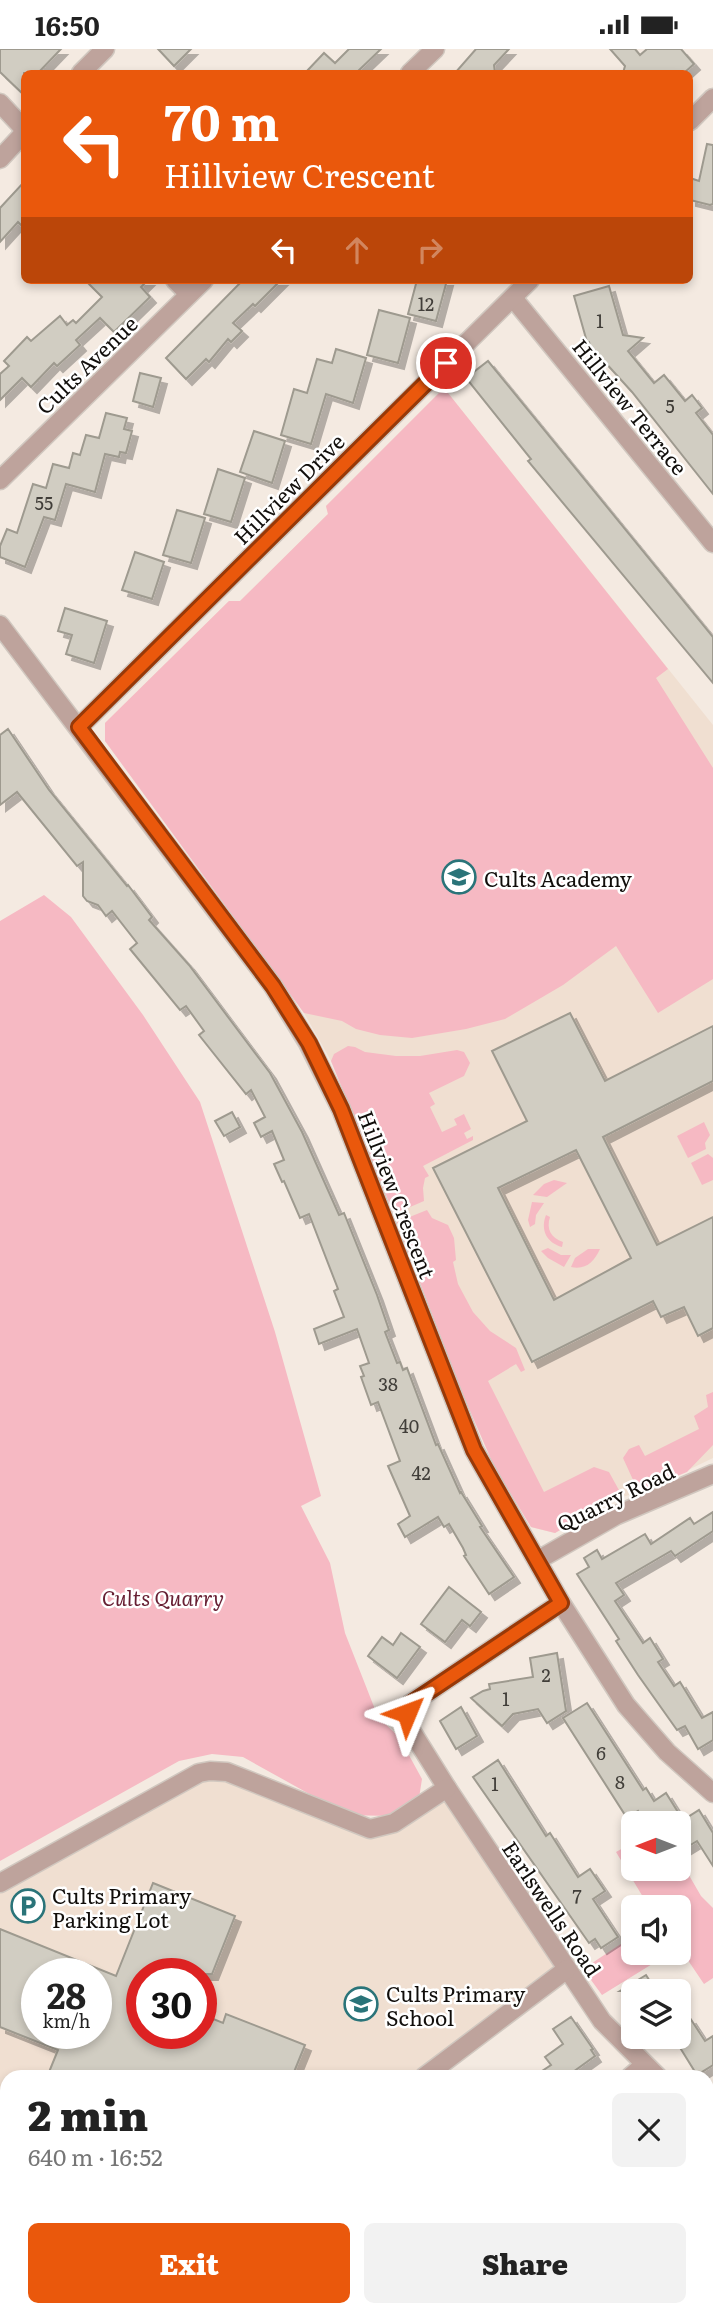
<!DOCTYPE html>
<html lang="en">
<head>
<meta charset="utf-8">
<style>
  :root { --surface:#fff; --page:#f2f2f2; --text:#222; --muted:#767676; --accent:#ea580c }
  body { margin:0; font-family:Literata,serif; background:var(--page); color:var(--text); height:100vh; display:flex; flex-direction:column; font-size:26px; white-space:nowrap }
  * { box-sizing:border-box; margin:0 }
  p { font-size:23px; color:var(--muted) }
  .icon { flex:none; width:38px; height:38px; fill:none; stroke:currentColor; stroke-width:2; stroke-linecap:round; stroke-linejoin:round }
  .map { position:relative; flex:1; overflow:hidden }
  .side { position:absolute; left:0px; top:2021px; width:714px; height:247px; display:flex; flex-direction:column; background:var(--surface); border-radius:21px 21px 0 0; box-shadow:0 4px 10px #0003 }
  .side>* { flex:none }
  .hud { position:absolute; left:21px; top:21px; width:672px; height:214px; border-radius:10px; box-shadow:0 4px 10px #0003; background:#ea580c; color:#fff; overflow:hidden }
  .needle { width:46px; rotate:270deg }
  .controls { position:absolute; left:621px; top:1762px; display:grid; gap:14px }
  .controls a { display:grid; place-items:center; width:70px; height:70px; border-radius:10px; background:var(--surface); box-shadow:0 4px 10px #0003; font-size:35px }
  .speed { position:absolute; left:21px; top:1909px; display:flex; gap:14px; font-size:35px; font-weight:700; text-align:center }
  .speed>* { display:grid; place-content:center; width:91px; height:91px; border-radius:50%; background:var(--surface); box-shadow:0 4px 10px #0003; line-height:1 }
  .speed small { font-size:18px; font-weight:400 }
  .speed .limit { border:10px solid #d22; background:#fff; color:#111 }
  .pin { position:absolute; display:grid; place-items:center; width:60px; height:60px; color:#fff; margin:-30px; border:4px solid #fff; border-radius:50%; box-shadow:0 2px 7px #0007 }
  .me { position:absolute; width:77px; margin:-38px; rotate:46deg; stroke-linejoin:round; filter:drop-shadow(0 0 5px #0008) }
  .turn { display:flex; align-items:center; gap:24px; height:147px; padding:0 28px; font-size:32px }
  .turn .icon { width:91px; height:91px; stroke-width:2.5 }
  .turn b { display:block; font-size:49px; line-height:60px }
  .lanes { display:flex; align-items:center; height:66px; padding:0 28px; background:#0003; justify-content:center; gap:35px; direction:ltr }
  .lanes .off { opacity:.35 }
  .round { display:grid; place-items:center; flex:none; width:74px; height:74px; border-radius:10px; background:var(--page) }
  .headline { display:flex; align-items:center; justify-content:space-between; height:119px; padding:0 28px }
  h1 { font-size:42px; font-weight:800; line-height:52px }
  .cta { display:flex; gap:14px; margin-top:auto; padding:14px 28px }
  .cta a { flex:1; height:80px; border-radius:10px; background:var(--accent); color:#fff; font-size:28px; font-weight:800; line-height:80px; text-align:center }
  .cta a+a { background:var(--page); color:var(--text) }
  .status { display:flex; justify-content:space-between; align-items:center; height:49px; padding:0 35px; background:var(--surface); direction:ltr }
  .status svg { height:19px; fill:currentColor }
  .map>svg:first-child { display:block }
</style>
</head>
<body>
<div class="status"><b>16:50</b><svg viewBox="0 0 49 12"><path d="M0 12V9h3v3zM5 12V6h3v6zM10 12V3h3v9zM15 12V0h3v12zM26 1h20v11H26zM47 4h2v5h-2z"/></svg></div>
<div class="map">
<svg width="713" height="2267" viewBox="0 0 713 2267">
  <defs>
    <filter id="shadow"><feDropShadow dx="6" dy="6" stdDeviation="0" flood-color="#0004"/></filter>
  </defs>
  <rect width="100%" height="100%" fill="#f4eae1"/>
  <g fill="#f0dfd1" fill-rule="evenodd">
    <polygon points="444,339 713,676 713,1409 657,1436 606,1454 555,1484 531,1478 494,1417 461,1341 397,1173 331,1012 304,964 105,692 105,674 229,552 240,552 328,465 326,457"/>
    <path d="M210,1722l160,58 77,-41 120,181 -143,108h-417v199l-7,-4v-389zM37,1925h59v59h-59zM142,1925h59v59h-59z"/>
  </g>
  <g fill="#f6b9c3">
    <polygon points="444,339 668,620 656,629 713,719 713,930 658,964 616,897 563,936 505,970 466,980 412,989 380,986 356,980 342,972 304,964 105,692 105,674 229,552 240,552 328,465 326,457"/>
    <polygon points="44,846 71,868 143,966 200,1053 275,1283 321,1447 301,1457 330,1514 345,1584 378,1668 399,1688 422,1730 419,1749 390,1767 347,1766 243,1708 212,1705 179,1712 0,1812 0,872"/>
    <polygon points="348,997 355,998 365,1003 396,1007 420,1007 457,1001 464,1003 470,1014 464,1027 429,1044 435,1055 430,1058 442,1083 457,1076 454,1070 464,1065 471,1080 464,1084 467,1090 473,1087 473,1091 423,1117 429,1127 425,1129 423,1139 424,1152 394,1165 331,1012 334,1005"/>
    <polygon points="704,1073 710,1086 705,1094 706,1100 688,1109 677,1087"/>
    <polygon points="708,1105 713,1109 713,1131 702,1136 691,1114"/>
    <polygon points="554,1131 567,1134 547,1148 533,1146 544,1135"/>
    <polygon points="532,1153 544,1154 536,1166 535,1175 530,1178 528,1171"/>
    <polygon points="427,1161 432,1169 448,1176 454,1189 456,1211 453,1213 458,1235 473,1263 490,1282 516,1299 525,1321 521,1323 516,1315 488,1332 544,1443 594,1418 609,1423 620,1443 606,1454 555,1484 531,1478 494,1417 461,1341 397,1173"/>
    <path d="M546,1166l4,2c-4,12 1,21 13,25l-1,5c-15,-4 -22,-17 -16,-32z"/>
    <polygon points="548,1199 561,1206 571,1206 564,1218 548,1209 541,1202"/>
    <path d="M588,1200h12c-6,13 -14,21 -29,18l4,-9z"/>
    <polygon points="713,1343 713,1396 687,1423 648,1439 640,1438 634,1433 623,1409 629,1400 639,1396 645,1407 699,1380 694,1367 708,1358 706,1346"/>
    <polygon points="632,1794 634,1820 649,1820 653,1826 662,1820 679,1820 679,1809 701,1847 713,1859 713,1929 704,1935 679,1898 679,1858 649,1858 616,1803"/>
    <polygon points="633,1887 634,1904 670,1904 602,1946 583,1920"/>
    <polygon points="6,2238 7,2261 436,2261 440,2267 0,2267 0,2241"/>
  </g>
  <g fill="#d1cdc2" stroke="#9e9a8f" stroke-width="2" fill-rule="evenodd" filter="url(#shadow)">
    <polygon points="0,0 61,0 38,24 24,24 24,46 0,23"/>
    <polygon points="158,0 191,0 174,17"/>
    <polygon points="349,0 381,0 356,24 305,24 324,4 335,14"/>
    <polygon points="476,0 509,0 494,16 495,24 455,24"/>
    <polygon points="610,0 635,0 640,6 647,0 681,0 694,15 684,24 623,24 625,17"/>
    <polygon points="707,95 713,96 713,155 710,156 690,151 690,129 699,132"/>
    <polygon points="24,133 24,179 18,173 0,193 0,159"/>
    <polygon points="85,231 148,231 141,238 150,248 114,283 100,269 76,291 80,296 57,317 54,314 31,338 22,329 0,351 0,325 9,317 4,312 27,288 31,292 60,267 67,276 73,271 76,274 102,248"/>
    <polygon points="243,231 281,231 255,257 253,255 233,274 242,282 231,293 228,290 209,313 206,310 186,330 166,309"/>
    <polygon points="417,231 447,231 436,272 408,265"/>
    <polygon points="609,237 623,286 643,289 628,302 654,334 664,326 685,352 692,346 702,359 696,364 713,386 713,445 632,343 594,301 592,302 589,293 587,293 574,247"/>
    <polygon points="379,261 410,269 398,314 367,306"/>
    <polygon points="336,300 366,309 353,354 326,345 311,395 281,386 294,340 307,344 317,310 332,314"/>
    <polygon points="488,312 713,588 713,634 528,412 531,410 466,329"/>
    <polygon points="140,324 161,329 153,358 133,352"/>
    <polygon points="106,364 127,369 124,380 132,382 126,404 120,403 119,408 105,405 95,443 66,435 55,471 44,468 25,518 0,508 0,497 7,480 17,484 33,435 46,439 53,415 69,419 73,404 80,406 86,386 99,389"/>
    <polygon points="254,382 285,392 272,434 240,423"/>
    <polygon points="218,420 245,429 231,473 204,465"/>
    <polygon points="177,461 205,469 191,514 163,506"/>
    <polygon points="135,503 164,513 152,550 122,541"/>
    <polygon points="65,559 107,572 94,614 66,605 72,586 58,582"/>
    <polygon points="8,680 49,741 127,837 128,836 152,868 149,871 189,916 270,1024 302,1083 339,1166 344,1164 377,1246 389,1281 385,1283 397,1314 400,1313 403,1321 407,1319 436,1396 438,1395 460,1444 461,1443 482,1477 480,1478 514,1528 489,1545 464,1507 466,1506 463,1499 449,1475 444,1478 438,1468 405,1488 398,1475 410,1467 388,1417 400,1412 378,1353 371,1356 361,1328 364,1327 360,1317 369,1314 357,1280 319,1295 314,1280 344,1268 334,1242 338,1240 309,1165 300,1169 284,1132 282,1133 274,1115 284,1111 272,1082 261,1088 254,1074 265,1068 251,1041 246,1045 199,986 204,982 186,957 180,961 130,900 137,894 112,862 106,867 98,856 87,852 83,847 83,813 77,817 17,743 0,756 0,686"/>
    <path d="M570,964l35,68 108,-55v55l-110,56 54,108 56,-28v111l-15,8 -14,-29 -23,10 -8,-16 -121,61 -99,-194 94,-47 -35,-70zM576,1101l55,108 -77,42 -56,-112z"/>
    <polygon points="232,1063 240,1078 224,1087 215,1072"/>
    <polygon points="713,1463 713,1482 675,1507 671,1502 616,1534 624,1546 615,1552 643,1594 650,1589 663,1610 658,1613 674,1637 680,1633 702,1669 713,1663 713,1691 698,1700 685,1677 677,1681 638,1626 616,1592 619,1590 577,1525 589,1518 584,1509 597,1501 602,1510 645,1485 651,1495 690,1469 694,1475"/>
    <polygon points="449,1538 481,1563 470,1577 462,1571 445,1593 421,1575"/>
    <polygon points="401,1584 420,1598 397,1629 368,1607 382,1588 393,1596"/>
    <polygon points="557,1604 566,1662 547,1674 538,1660 513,1665 502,1677 471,1649 483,1642 490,1640 489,1635 533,1628 530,1609"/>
    <polygon points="587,1654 643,1741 646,1739 654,1752 666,1744 683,1771 699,1761 713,1784 713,1817 697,1792 679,1803 679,1774 666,1774 662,1767 651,1774 645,1774 638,1762 627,1769 563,1669"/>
    <polygon points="461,1658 477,1687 456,1700 440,1672"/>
    <polygon points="498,1711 546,1787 550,1784 578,1828 590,1820 605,1842 593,1850 618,1888 601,1899 595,1890 589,1894 473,1728"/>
    <path d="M153,1834l82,33 -23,58h-70v59h59v-19l22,9 3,-9 79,31 -13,32h-245l11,-27 -58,-23v-98l116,47zM37,1925h59v59h-59z"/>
    <polygon points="646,1926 656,1942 620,1942"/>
    <polygon points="571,1968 593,2000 591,2001 595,2007 566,2028 533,2028 551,2016 545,2008 563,1995 553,1980"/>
    <polygon points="690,1969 705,1992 713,1987 713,2016 697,2026 679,1997 679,1975"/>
  </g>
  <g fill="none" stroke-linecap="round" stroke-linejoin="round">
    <defs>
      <g id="minor">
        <polyline points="81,24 105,0"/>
        <polyline points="410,24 435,0"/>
        <polyline points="0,54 24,80"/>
        <polyline points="690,72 713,49"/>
        <polyline points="0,110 24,84"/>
        <polyline points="175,231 189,245"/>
        <polyline points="513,249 713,494"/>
        <polyline points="0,431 204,231"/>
        <polyline points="0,576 273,937 308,994 341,1060 474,1401 561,1554 626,1656 667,1703 713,1744"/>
        <polyline points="79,678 530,231"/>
        <polyline points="538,1511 617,1466 713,1425"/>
        <polyline points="561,1554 410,1655 407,1675 447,1739 602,1972 658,2028"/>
        <polyline points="0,1834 199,1724 210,1722 227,1723 370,1780 394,1774 447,1739"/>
        <polyline points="424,2028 567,1920"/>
        <polyline points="630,2028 644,2016"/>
        <polyline points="707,2072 713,2077"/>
        <polyline points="0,2223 7,2227"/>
      </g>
    </defs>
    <use href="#minor" stroke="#d0c7bf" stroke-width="21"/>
    <use href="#minor" stroke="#bea39c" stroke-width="18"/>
  </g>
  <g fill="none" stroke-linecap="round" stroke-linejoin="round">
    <defs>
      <polyline id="route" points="407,1664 410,1655 561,1554 474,1401 341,1060 309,994 273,937 79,678 446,314"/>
    </defs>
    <use href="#route" stroke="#983908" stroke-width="18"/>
    <use href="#route" stroke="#ea580c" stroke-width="12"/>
  </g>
  <defs>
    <symbol id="school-ring" viewBox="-11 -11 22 22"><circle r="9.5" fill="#fff" stroke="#2a7479" stroke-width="1.5"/><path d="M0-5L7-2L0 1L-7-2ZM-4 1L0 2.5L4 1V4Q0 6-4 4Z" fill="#2a7479"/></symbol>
    <symbol id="parking-ring" viewBox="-11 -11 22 22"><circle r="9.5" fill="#fff" stroke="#2a7479" stroke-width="1.5"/><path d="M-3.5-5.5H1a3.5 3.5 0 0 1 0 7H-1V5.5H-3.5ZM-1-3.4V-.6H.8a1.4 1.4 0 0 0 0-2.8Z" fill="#2a7479"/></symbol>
  </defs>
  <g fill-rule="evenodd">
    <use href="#school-ring" x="440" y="809" width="38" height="38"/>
    <use href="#parking-ring" x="9" y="1838" width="38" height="38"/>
    <use href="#school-ring" x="342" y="1936" width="38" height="38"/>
  </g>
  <g text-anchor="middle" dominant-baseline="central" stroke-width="5" stroke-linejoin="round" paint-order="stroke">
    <g font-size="18" fill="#413e39">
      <text x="426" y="254">12</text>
      <text x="600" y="271">1</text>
      <text x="670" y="356">5</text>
      <text x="44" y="453">55</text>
      <text x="388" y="1334">38</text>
      <text x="409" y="1376">40</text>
      <text x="421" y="1423">42</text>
      <text x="546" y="1625">2</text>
      <text x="506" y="1649">1</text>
      <text x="601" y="1703">6</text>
      <text x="620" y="1732">8</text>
      <text x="495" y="1734">1</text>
      <text x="577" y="1846">7</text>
    </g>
    <g font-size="21" fill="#110e0b" stroke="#fff">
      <text transform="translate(86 315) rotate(-44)">Cults Avenue</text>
      <text transform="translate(631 357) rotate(51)">Hillview Terrace</text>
      <text transform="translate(288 439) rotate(-45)">Hillview Drive</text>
      <text transform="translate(398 1145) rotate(69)">Hillview Crescent</text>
      <text transform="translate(615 1447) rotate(-26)">Quarry Road</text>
      <text transform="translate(553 1859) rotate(56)">Earlswells Road</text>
    </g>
    <g font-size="21" fill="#110e0b" stroke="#fff" text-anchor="start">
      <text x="484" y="828">Cults Academy</text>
      <text x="52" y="1845">Cults Primary<tspan x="52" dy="24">Parking Lot</tspan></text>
      <text x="386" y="1943">Cults Primary<tspan x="386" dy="24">School</tspan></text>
    </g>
    <g font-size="21" font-style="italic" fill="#671f33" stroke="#fff">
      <text x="163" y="1547">Cults Quarry</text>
    </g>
  </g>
</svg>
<div class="controls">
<a><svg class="needle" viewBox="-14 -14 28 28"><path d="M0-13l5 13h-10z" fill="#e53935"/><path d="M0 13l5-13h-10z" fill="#767676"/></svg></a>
<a><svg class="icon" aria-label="sound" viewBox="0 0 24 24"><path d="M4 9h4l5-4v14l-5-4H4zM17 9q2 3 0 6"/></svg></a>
<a><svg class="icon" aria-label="layers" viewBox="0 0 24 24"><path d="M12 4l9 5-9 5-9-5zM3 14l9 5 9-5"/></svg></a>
</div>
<div class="speed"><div>28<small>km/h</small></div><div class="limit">30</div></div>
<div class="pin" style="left:446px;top:314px;background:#d93025"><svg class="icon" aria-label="arrive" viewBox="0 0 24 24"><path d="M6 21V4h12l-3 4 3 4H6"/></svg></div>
<svg class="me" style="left:407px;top:1664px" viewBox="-20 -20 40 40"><path d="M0-17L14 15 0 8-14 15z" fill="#ea580c" stroke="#fff" stroke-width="4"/></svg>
<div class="hud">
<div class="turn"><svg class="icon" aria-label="left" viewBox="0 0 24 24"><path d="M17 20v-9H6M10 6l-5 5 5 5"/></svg><div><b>70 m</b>Hillview Crescent</div></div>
<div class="lanes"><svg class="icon" aria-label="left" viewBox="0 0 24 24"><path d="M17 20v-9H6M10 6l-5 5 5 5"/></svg><svg class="icon off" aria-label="ahead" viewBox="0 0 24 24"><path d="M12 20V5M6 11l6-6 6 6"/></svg><svg class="icon off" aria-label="right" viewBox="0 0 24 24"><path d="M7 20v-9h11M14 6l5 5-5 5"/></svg></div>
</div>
<section class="side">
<div class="headline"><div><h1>2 min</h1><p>640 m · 16:52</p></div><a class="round"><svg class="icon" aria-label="close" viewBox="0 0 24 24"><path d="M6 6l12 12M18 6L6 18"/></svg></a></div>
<div class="cta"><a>Exit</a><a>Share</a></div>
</section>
</div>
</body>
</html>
